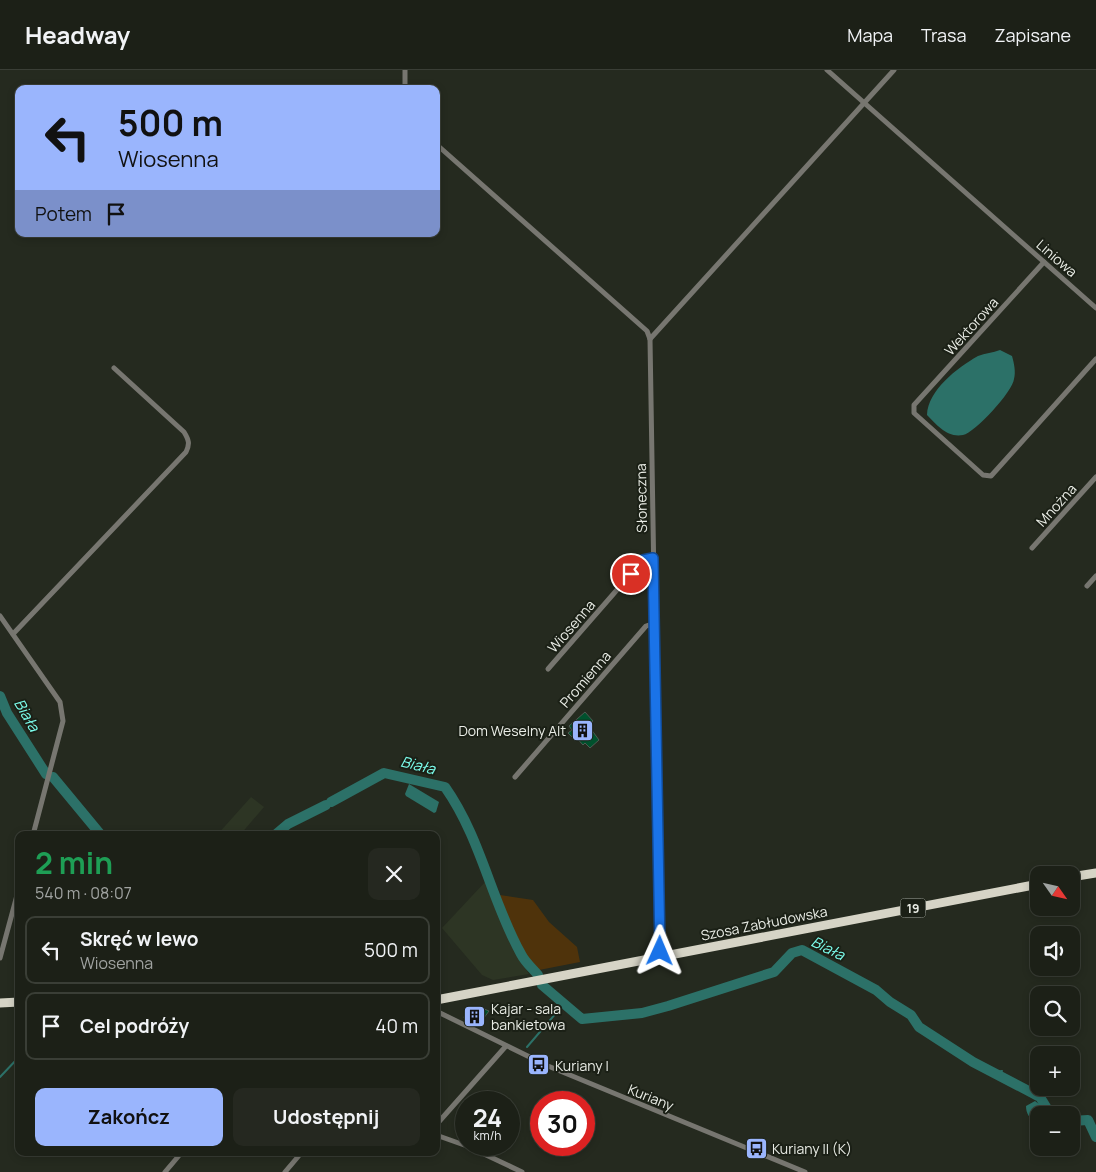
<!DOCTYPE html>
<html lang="pl">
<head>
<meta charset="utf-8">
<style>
  :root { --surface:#1c2017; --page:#252820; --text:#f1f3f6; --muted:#a0a3a1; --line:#3a3e36; --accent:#9ab5fd }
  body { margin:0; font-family:Manrope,sans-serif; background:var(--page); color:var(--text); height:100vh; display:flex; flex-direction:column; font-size:19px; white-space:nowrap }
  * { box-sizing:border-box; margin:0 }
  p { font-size:16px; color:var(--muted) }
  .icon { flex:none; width:28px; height:28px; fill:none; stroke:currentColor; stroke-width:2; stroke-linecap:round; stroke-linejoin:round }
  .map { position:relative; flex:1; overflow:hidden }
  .drawer { position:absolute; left:15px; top:761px; width:425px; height:325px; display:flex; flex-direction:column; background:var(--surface); border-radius:10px; box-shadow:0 2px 8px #0003,0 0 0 1px var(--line) }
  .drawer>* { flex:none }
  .guide { position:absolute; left:15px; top:15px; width:425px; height:152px; border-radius:10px; box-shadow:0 2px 8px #0003,0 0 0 1px var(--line); background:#9ab5fd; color:#111; overflow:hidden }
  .needle { width:32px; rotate:124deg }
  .fabs { position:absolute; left:1030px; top:796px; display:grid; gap:10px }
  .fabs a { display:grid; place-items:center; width:50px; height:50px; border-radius:10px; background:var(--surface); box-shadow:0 2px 8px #0003,0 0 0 1px var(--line); font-size:25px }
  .speed { position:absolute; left:455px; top:1021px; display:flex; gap:10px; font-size:25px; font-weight:700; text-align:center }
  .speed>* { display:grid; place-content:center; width:65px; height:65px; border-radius:50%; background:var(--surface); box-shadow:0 2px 8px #0003,0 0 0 1px var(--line); line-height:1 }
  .speed small { font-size:12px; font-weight:400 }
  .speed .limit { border:8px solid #d22; background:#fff; color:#111 }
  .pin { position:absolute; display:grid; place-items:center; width:42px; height:42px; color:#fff; margin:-21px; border:2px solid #fff; border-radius:50%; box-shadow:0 1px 5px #0007 }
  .me { position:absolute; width:55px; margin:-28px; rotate:1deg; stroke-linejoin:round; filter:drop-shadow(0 0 4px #0008) }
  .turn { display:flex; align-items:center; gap:18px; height:105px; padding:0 20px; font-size:22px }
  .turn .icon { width:65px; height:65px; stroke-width:2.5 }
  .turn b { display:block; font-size:35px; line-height:42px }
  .then { display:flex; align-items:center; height:48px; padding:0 20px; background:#0003; gap:10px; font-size:19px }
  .round { display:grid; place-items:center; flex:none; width:52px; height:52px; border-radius:10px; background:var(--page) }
  .headline { display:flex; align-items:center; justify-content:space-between; height:85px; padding:0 20px }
  h1 { font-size:30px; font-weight:700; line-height:38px; color:#1e9e55 }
  .cta { display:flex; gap:10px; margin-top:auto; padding:10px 20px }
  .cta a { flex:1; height:58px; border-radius:10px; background:var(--accent); color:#111; font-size:20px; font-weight:700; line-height:58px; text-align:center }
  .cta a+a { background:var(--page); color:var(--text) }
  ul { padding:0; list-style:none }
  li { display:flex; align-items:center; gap:15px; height:68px; margin:0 10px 8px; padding:0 10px; border:2px solid var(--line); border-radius:10px }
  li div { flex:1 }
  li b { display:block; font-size:19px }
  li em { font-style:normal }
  header { display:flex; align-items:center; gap:30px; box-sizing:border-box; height:70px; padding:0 25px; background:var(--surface); border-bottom:1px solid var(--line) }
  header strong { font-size:24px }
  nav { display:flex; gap:28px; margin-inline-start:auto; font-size:18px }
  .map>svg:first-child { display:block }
</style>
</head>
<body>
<header>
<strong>Headway</strong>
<nav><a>Mapa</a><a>Trasa</a><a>Zapisane</a></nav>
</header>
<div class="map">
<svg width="1096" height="1102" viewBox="0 0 1096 1102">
  <rect width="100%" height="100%" fill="#252a1f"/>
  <g fill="#2d3524">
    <polygon points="251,727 264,737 240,765 217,765"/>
    <polygon points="486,811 518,885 529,904 493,910 482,905 442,858"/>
  </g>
  <path fill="#4f330b" d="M500,825l33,5 16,22 28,25 3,15 -41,8c-22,-20 -31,-47 -39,-75z"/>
  <g fill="#2c7168">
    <path d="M1000,280l12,6c2,7 4,16 2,23 -1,12 -39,54 -51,56 -16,3 -26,-10 -36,-20 1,-25 30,-47 51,-59 7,-3 15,-3 22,-6z"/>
    <polygon points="409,714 439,732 436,742 434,743 406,726 405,724"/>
    <path d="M1035,1031l4,3 4,11h-4l-2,6c-8,-2 -11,-8 -11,-15z"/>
  </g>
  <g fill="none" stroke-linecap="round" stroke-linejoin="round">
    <g stroke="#2c7168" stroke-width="2">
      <polyline points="527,977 563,935"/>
      <polyline points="991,1003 1002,1001"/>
      <polyline points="0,1007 19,987"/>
    </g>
    <g stroke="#2c7168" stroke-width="10">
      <polyline points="0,626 7,643 46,704"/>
      <polyline points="53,707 101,765"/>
      <path d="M331,732l53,-29 61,14c36,51 46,113 76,167 4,8 11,14 17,21"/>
      <polyline points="275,765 288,754 326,735"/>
      <polyline points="542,915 582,949 642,943 668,936 774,902 792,883 802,880 876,920 890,932 911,945 919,957 973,992 1040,1027 1051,1045"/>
      <polyline points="1071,1051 1088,1050 1096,1067"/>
    </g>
  </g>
  <g fill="#00512d" stroke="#4e5a52">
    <polygon points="585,642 593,651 588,655 599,670 590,678 585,673 583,675 575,666 573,668 568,663 572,660 569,656"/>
    <polygon points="484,939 489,941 478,956 464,948 465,943"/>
  </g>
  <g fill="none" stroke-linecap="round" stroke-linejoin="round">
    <g stroke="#777670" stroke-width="5">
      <polyline points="405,0 405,19"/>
      <polyline points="827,0 1096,238"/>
      <polyline points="436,74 647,261 650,269 660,877 662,887"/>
      <polyline points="1044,192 914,335 914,343 983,405 991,406 1096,289"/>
      <polyline points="650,269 894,0"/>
      <polyline points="1032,478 1096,407"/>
      <polyline points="1087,516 1096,506"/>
      <polyline points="0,546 60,632 63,651 33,765"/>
      <path d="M13,564l173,-182c4,-8 3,-12 -2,-20l-70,-64"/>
      <polyline points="548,599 643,490 653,487"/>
      <polyline points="515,707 646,556 655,553"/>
      <polyline points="0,888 19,818"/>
      <polyline points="436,941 548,996 805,1102"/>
      <polyline points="436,1055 506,976"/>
      <polyline points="436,1065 467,1076 522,1102"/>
      <polyline points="165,1102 182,1082"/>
      <polyline points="285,1102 302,1082"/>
    </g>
    <g stroke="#d6d4c6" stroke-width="9">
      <polyline points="1071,807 1096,803"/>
      <polyline points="436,930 1039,814"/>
      <polyline points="0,933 19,932"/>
    </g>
  </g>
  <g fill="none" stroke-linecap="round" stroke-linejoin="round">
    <defs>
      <polyline id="route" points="631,504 643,490 653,488 660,881"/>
    </defs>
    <use href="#route" stroke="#114b97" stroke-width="12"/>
    <use href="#route" stroke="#1a73e8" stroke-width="9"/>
  </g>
  <defs>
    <symbol id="building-square" viewBox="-11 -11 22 22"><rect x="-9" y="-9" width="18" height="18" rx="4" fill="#9ab5fd" stroke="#1b2016"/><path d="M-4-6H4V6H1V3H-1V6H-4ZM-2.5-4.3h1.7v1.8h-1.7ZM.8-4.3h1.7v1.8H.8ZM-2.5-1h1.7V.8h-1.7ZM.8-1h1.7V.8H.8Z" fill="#111"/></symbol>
    <symbol id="bus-square" viewBox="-11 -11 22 22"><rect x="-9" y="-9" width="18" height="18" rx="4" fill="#9ab5fd" stroke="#1b2016"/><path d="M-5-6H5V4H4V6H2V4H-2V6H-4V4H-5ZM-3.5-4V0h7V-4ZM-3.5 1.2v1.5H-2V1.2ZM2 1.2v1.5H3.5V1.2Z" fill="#111"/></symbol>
  </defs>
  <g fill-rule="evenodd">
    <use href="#building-square" x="570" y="648" width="25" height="25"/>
    <use href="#building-square" x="462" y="934" width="25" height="25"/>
    <use href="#bus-square" x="526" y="982" width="25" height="25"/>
    <use href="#bus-square" x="744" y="1066" width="25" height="25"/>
  </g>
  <g text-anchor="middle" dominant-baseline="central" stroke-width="4" stroke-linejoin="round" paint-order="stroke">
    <rect fill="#1b2016" stroke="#abafa7" stroke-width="1" x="900.5" y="828.5" width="25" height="19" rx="4"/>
    <g font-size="12" font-weight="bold" fill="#e9ece5">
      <text x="913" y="838">19</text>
    </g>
    <g font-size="14" fill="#e9ece5" stroke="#1b2016">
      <text transform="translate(1057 188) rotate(41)">Liniowa</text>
      <text transform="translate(971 256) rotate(-48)">Wektorowa</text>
      <text transform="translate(641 428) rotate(-91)">Słoneczna</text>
      <text transform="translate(1056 435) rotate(-48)">Mnożna</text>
      <text transform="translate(571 556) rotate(-49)">Wiosenna</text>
      <text transform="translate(585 609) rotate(-49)">Promienna</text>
      <text transform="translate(764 853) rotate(-11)">Szosa Zabłudowska</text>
      <text transform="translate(651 1027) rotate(22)">Kuriany</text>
    </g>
    <g font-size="14" fill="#e9ece5" stroke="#1b2016" text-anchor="start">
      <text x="566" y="660" text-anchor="end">Dom Weselny Alt</text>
      <text x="491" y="938">Kajar - sala<tspan x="491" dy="16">bankietowa</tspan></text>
      <text x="555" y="995">Kuriany I</text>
      <text x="772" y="1078">Kuriany II (K)</text>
    </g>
    <g font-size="15" font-style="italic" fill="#7cfdec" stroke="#1b2016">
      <text transform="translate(27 645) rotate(60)">Biała</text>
      <text transform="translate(418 695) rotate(14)">Biała</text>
      <text transform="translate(828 878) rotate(26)">Biała</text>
    </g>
  </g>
</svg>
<div class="fabs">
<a><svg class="needle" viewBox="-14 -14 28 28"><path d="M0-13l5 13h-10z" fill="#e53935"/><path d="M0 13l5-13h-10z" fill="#a0a3a1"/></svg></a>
<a><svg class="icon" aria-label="sound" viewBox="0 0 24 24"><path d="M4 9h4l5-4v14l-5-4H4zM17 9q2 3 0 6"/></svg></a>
<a><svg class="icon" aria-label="search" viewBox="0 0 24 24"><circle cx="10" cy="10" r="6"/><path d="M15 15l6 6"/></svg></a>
<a>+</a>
<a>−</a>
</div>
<div class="speed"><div>24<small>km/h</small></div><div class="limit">30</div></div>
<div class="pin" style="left:631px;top:504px;background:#d93025"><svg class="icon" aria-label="arrive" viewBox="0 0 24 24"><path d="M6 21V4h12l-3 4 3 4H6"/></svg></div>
<svg class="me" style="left:660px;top:881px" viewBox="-20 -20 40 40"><path d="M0-17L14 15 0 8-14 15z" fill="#1a73e8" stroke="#fff" stroke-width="4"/></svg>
<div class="guide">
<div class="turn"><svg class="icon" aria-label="left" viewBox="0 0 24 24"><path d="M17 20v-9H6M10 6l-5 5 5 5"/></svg><div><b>500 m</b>Wiosenna</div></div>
<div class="then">Potem<svg class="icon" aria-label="arrive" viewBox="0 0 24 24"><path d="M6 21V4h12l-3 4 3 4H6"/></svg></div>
</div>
<section class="drawer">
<div class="headline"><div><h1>2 min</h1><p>540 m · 08:07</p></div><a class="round"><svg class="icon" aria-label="close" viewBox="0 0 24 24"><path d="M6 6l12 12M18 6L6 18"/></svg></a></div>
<ul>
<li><svg class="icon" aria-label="left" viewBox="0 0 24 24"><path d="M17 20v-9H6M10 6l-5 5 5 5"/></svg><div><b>Skręć w lewo</b><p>Wiosenna</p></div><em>500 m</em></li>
<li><svg class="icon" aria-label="arrive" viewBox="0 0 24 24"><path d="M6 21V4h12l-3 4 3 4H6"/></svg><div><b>Cel podróży</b></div><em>40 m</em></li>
</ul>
<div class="cta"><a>Zakończ</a><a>Udostępnij</a></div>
</section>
</div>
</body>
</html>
